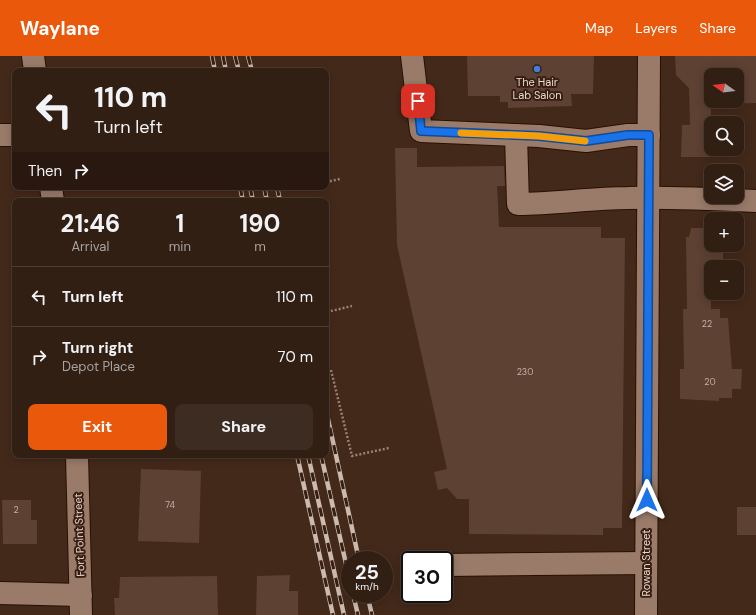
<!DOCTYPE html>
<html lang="en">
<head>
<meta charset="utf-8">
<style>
  :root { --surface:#321f14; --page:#3d2c22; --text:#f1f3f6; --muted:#a8a2a0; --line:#4d3d34; --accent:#ea580c }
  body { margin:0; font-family:"DM Sans",sans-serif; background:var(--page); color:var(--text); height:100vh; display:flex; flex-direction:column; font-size:15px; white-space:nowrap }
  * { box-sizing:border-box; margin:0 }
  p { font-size:13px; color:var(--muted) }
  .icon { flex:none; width:22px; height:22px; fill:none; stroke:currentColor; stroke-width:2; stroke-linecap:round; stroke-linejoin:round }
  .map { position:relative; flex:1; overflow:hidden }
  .drawer { position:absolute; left:12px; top:142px; width:317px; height:260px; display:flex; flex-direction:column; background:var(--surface); border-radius:8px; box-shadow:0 2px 10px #0003,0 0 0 1px var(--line) }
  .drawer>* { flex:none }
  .top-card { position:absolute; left:12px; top:12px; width:317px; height:122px; border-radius:8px; box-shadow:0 2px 10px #0003,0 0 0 1px var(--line); background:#321f14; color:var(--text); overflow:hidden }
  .needle { width:26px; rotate:284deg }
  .buttons { position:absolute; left:704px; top:12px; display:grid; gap:8px }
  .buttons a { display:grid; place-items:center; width:40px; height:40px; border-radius:8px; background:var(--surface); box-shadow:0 2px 10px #0003,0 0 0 1px var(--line); font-size:20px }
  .speed { position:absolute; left:341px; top:495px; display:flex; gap:8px; font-size:20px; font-weight:700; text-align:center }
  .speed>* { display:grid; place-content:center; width:52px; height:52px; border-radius:50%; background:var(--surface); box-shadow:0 2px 10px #0003,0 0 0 1px var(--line); line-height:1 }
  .speed small { font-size:10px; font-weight:400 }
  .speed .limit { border:2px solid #111; border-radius:6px; background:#fff; color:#111 }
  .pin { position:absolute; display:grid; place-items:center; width:34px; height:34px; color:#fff; margin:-17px; border-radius:8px; box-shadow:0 2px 6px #0006 }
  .me { position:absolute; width:44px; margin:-22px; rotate:0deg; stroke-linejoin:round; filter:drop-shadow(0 0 3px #0008) }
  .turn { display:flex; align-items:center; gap:14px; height:84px; padding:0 16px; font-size:18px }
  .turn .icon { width:52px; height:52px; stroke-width:2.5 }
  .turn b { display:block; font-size:28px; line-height:34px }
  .then { display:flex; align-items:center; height:38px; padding:0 16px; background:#0003; gap:8px; font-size:15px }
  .eta { display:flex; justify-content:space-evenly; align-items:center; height:68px; text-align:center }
  .eta b { font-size:24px; font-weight:700; line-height:28px }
  .primary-button { display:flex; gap:8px; margin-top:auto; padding:8px 16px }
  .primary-button a { flex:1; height:46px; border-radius:8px; background:var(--accent); color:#fff; font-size:16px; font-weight:700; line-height:46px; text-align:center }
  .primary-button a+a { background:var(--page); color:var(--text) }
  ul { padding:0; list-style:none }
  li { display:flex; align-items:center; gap:12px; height:60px; padding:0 16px; border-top:1px solid var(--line) }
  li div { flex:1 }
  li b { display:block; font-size:15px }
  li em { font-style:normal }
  header { display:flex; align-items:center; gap:24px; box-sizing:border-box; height:56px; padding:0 20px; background:var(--accent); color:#fff }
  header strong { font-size:19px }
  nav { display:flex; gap:22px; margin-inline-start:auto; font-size:14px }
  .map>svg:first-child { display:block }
</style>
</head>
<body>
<header>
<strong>Waylane</strong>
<nav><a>Map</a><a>Layers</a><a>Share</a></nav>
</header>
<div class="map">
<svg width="756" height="559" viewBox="0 0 756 559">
  <rect width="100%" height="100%" fill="#43291a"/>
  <g fill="#5d4132" fill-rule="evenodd">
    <polygon points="467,0 594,0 593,38 571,38 572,50 508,52 508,46 500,46 500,40 468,40"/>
    <path d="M675,0h81v47l-45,1v53h-30l1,-32h8l-1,-37 -13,-13zM711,19h26v26h-26z"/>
    <polygon points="395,92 417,92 417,111 504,110 505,130 497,130 499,171 601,171 601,182 625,182 622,472 603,472 603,479 469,478 469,443 457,443 447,432 438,434 434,416 447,413 397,189"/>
    <polygon points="691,172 711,172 711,189 723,189 723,211 711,211 711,253 720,253 720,262 728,262 732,313 742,313 741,333 732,333 732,342 719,342 719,345 680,343 680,313 684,313 683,253 687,253 686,181 689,181"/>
    <polygon points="141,413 201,415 199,487 138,485"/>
    <polygon points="2,444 31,444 31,464 37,464 37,488 3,488"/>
    <rect x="737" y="451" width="19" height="28"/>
    <polygon points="290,519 289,535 298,535 298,559 256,559 257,520"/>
    <polygon points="217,520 218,559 115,559 114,542 119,542 120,521"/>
  </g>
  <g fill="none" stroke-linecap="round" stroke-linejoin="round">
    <defs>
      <g id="minor">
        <polyline points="33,0 35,15"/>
        <polyline points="412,0 421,75 539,80 586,85 628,79 649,79"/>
        <polyline points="0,79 15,79"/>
        <path d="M516,79l2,69c37,0 73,-6 110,-6 42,-1 85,1 128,3"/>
        <polyline points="51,131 53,145"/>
        <polyline points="77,399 81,559"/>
        <polyline points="444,509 646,507"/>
        <polyline points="0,537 81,539"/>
        <polyline points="646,559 649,0"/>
      </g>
    </defs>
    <use href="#minor" stroke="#281104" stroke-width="24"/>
    <g stroke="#988376" stroke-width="2.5" stroke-dasharray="2 2" stroke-linecap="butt">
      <polyline points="326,126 340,123"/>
      <polyline points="300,133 308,131"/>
      <polyline points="327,256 352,250"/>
      <polyline points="331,314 352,400 389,392"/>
    </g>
    <use href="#minor" stroke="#9a7b6a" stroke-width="22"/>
    <defs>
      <g id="rail">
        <polyline points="212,0 215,15"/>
        <polyline points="223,0 226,15"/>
        <polyline points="235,0 239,15"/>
        <polyline points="248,0 252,15"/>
        <polyline points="240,131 243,145"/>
        <polyline points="250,131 253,145"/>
        <polyline points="264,131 267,145"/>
        <polyline points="277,131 280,145"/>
        <polyline points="326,354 359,504"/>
        <polyline points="297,399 333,559"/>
        <polyline points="308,399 344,559"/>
        <polyline points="321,399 350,525"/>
        <polyline points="353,538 358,559"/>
        <polyline points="367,538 372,559"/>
      </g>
    </defs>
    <use href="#rail" stroke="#ccbaaf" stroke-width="4.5"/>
    <use href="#rail" stroke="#381f11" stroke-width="3" stroke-dasharray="9" stroke-linecap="butt"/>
  </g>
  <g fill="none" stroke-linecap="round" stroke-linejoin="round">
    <defs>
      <polyline id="route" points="418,45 421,75 539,80 586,85 628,79 649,79 647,444"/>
    </defs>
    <use href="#route" stroke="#114b97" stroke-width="10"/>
    <use href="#route" stroke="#1a73e8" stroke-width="7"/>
    <polyline stroke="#f59e0b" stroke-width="7" points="461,77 539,80 585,85"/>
  </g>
  <circle fill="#3f7fe0" stroke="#381f11" stroke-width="1.5" cx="537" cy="13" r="4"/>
  <g text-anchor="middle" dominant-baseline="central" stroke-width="4" stroke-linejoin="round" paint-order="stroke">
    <g font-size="9" fill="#c4b1a6">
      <text x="707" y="268">22</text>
      <text x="525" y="316">230</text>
      <text x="710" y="326">20</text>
      <text x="170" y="449">74</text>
      <text x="16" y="454">2</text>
    </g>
    <g font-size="11" fill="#e7d6cc" stroke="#381f11">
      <text x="537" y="26">The Hair<tspan x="537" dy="13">Lab Salon</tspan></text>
    </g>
    <g font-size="11" fill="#e7d6cc" stroke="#381f11">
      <text transform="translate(79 479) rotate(-92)">Fort Point Street</text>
      <text transform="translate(646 507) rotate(-90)">Rowan Street</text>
    </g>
  </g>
</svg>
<div class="buttons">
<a><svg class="needle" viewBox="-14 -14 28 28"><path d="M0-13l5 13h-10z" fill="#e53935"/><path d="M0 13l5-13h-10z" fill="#a8a2a0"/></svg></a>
<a><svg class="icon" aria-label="search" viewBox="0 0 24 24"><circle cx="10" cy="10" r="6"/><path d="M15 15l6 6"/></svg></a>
<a><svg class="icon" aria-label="layers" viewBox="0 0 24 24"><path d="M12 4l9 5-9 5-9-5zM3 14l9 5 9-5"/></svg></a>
<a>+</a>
<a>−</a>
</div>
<div class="speed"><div>25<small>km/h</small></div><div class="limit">30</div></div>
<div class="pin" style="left:418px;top:45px;background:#d93025"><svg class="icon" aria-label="arrive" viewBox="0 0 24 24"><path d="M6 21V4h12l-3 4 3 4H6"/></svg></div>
<svg class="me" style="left:647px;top:444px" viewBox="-20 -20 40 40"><path d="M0-17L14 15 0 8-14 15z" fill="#1a73e8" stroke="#fff" stroke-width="4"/></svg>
<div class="top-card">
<div class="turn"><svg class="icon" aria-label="left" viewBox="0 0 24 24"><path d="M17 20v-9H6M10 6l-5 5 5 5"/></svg><div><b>110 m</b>Turn left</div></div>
<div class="then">Then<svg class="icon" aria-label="right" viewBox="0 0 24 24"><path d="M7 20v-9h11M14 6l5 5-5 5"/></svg></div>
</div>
<section class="drawer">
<div class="eta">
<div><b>21:46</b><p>Arrival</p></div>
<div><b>1</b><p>min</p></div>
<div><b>190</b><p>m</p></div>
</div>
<ul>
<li><svg class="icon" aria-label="left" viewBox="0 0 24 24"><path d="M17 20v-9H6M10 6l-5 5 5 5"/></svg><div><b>Turn left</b></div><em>110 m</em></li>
<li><svg class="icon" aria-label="right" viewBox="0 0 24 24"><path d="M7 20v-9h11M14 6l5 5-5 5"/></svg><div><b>Turn right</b><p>Depot Place</p></div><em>70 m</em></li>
</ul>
<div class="primary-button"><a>Exit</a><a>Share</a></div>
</section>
</div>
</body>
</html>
